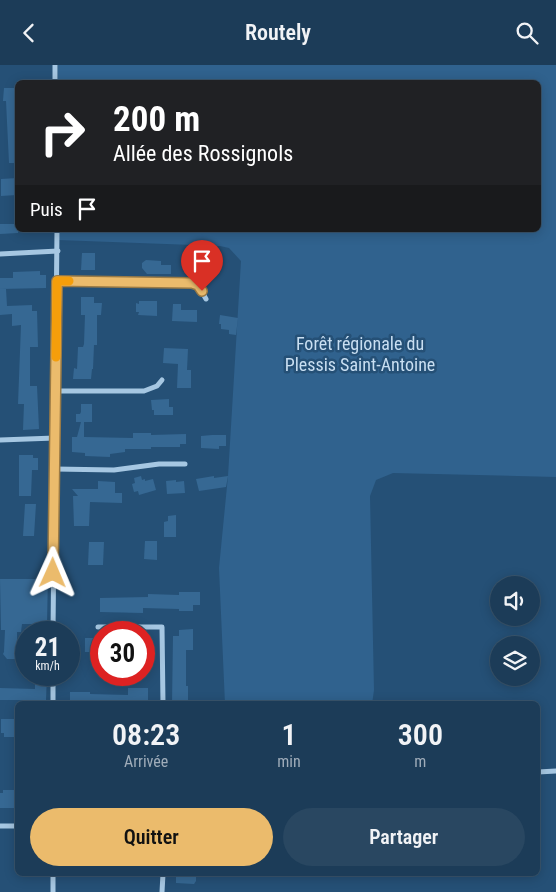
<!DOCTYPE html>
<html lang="fr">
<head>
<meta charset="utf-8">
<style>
  :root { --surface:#1c3c58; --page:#294761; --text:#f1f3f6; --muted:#a0adba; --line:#3a566e; --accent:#ebbb6c }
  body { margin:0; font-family:"Roboto Condensed",sans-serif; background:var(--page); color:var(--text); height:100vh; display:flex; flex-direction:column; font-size:19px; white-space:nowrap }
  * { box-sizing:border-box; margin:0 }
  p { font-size:16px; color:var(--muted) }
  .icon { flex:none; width:28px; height:28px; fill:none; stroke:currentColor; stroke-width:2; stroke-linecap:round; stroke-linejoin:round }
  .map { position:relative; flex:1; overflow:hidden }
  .sheet { position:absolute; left:15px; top:636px; width:525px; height:175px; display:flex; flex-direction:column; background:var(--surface); border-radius:8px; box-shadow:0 2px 12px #0003,0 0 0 1px var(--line) }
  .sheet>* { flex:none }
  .top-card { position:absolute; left:15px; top:15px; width:526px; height:152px; border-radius:8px; box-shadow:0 2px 12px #0003,0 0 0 1px var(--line); background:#202124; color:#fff; overflow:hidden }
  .controls { position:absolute; left:490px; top:511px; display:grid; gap:10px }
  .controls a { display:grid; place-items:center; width:50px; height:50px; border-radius:50%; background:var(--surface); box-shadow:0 2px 12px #0003,0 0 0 1px var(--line); font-size:25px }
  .speed { position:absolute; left:15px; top:556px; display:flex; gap:10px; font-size:25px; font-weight:700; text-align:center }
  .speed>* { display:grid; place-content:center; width:65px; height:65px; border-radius:50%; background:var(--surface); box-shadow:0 2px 12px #0003,0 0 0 1px var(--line); line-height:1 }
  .speed small { font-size:12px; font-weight:400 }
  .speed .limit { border:8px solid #d22; background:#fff; color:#111 }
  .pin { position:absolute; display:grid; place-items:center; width:42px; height:42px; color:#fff; margin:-51px -21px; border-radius:50% 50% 50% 0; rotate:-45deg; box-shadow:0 0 5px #0007 }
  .pin .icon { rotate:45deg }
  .me { position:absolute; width:55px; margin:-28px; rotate:1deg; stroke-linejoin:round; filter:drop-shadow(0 0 4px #0008) }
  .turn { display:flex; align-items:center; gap:18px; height:105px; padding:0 15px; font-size:22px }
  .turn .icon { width:65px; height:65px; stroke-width:2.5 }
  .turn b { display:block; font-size:35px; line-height:42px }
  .then { display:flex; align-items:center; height:48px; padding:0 15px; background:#0003; gap:10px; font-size:19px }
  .eta { display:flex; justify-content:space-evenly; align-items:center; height:85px; text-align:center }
  .eta b { font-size:30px; font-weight:600; line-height:35px }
  .button { display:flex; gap:10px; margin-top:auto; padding:10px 15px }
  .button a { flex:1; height:58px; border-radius:30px; background:var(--accent); color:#111; font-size:20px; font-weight:600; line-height:58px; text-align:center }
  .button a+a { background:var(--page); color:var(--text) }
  header { display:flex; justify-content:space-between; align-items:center; height:65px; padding:0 15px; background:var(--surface); font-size:22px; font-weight:600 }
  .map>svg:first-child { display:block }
</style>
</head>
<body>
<header><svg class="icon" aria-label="back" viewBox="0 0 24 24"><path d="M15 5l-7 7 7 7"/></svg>Routely<svg class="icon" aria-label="search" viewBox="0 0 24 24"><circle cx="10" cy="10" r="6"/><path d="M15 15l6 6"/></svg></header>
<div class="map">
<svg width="556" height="827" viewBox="0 0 556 827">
  <rect width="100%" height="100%" fill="#255076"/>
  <polygon fill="#30628e" points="58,0 556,0 556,412 393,408 376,415 370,431 374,625 372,639 225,639 219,503 228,411 241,196 229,183 220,181 58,175 58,165 539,165 539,18 58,18"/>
  <g fill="#366893">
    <polygon points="4,23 18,23 18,98 9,98 6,36 3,36"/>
    <polygon points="17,113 17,130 1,131 1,114"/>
    <polygon points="0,159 18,159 18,168 0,169"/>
    <polygon points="82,188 95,188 95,205 81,205"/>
    <polygon points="185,188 197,188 197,206 184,206"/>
    <polygon points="146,195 161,196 161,200 171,200 171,209 147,209 142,203 142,198"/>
    <polygon points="40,206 40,210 46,210 46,223 0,224 0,213 13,213 13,207"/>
    <polygon points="0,224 6,224 7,241 32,240 32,246 37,246 38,282 30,282 30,321 37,321 39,364 23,365 24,339 18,339 21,260 12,261 12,249 0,250"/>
    <polygon points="81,232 94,232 94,238 102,238 101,250 97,250 97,280 94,280 93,304 92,304 91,314 73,314 74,303 77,304 78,282 83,282 84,279 85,250 81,250"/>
    <polygon points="139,236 157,236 157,251 138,250 139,247 136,247 136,238 139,239"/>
    <polygon points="173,239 181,239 181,245 197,245 197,257 172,256"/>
    <polygon points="220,250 238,253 236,270 229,269 229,265 221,264 221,259 219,259"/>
    <polygon points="164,283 188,284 187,305 191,305 191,323 177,323 178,299 163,298"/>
    <polygon points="169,334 169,342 173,342 173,350 154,350 154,345 152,345 151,335"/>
    <polygon points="81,339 92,339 92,357 84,357 84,372 133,373 133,368 151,368 151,370 186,369 186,379 180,379 180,382 151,382 151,384 125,384 125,387 110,389 110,392 85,391 85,388 72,387 72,372 77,372 81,357 76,357 76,349 80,349 81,347"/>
    <polygon points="212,370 226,370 226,381 219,381 219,384 201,383 201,371"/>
    <polygon points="19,390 33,390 33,393 38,393 38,405 32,405 31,431 19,431"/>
    <polygon points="141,411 142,415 145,414 145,416 153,414 156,425 139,430 138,426 134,427 132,419 135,418 134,413"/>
    <polygon points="214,411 214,413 228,411 226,422 199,426 196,414"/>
    <polygon points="176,415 176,417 184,416 185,428 167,429 166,416"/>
    <polygon points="98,416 115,417 115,428 122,428 122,438 90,437 89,461 74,461 73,431 78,431 72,424 98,424"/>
    <polygon points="25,439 36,439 34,471 23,471"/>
    <polygon points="176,450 176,472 164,472 164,457 168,456 168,451"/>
    <polygon points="145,476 157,476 157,495 144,494"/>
    <polygon points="89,477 104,477 103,500 88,500"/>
    <polygon points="39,510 48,510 47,559 22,559 21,567 17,567 17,587 19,589 16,594 7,594 3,589 4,587 5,565 1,565 0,514 39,514"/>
    <polygon points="179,527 200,527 200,540 193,540 193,546 179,546 179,544 143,543 143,548 100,547 100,533 148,532 148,529 179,530"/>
    <polygon points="193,564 193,585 186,585 186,621 188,621 188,639 172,639 173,571 179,571 179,565"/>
    <rect x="85" y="573" width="16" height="14"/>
    <polygon points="35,610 47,610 46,635 0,635 0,623 35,624"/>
    <polygon points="128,623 148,623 148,637 142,637 142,639 70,639 70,627 90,627 90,629 128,630"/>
    <polygon points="1,654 18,654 18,672 4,672 4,668 1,668"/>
    <polygon points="3,725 18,725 18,743 0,743 0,728 3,728"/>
    <polygon points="176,809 196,809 196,816 194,819 176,818"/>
  </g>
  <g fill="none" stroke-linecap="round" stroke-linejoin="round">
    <g stroke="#a6c7e2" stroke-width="5">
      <polyline points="55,0 55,18"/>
      <polyline points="0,189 58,186"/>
      <polyline points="57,216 192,218 198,220 206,234"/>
      <polyline points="56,326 144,326 157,321 162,315"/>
      <polyline points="0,375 55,373"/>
      <polyline points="55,404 114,405 159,399 185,399"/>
      <polyline points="98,562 162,562 163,639"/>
      <polyline points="53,568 57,165"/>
      <polyline points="53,610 53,639"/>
      <polyline points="538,707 556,706"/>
      <polyline points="0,761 18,761"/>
      <polyline points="53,827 53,809"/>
      <polyline points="162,827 163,809"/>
    </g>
  </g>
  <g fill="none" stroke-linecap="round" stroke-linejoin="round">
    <defs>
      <polyline id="route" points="53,508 57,216 192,218 198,220 202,226"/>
    </defs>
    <use href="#route" stroke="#997a46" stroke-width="12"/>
    <use href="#route" stroke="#ebbb6c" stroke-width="9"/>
    <polyline stroke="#f59e0b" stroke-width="9" points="56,292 57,216 69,216"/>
  </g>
  <g text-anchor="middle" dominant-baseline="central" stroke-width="5" stroke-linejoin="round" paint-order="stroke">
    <g font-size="18" fill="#c9dff2" stroke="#255076">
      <text x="360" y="278">Forêt régionale du<tspan x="360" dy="21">Plessis Saint-Antoine</tspan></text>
    </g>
  </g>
</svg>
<div class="controls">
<a><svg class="icon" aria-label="sound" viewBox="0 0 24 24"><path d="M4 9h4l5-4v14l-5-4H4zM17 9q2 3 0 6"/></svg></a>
<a><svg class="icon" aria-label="layers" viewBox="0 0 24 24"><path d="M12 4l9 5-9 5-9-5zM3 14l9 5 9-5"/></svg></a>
</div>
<div class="speed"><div>21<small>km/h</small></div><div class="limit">30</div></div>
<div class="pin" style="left:202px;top:226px;background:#d93025"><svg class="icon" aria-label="arrive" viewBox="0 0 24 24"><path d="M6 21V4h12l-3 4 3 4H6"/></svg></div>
<svg class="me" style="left:53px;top:508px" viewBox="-20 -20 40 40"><path d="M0-17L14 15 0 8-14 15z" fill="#ebbb6c" stroke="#fff" stroke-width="4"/></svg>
<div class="top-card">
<div class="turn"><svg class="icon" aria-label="right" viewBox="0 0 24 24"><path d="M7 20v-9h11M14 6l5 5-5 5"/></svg><div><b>200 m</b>Allée des Rossignols</div></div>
<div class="then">Puis<svg class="icon" aria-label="arrive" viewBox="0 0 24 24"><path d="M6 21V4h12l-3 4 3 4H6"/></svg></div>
</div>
<section class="sheet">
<div class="eta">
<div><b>08:23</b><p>Arrivée</p></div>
<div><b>1</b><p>min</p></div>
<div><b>300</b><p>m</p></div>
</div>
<div class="button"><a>Quitter</a><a>Partager</a></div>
</section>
</div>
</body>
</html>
